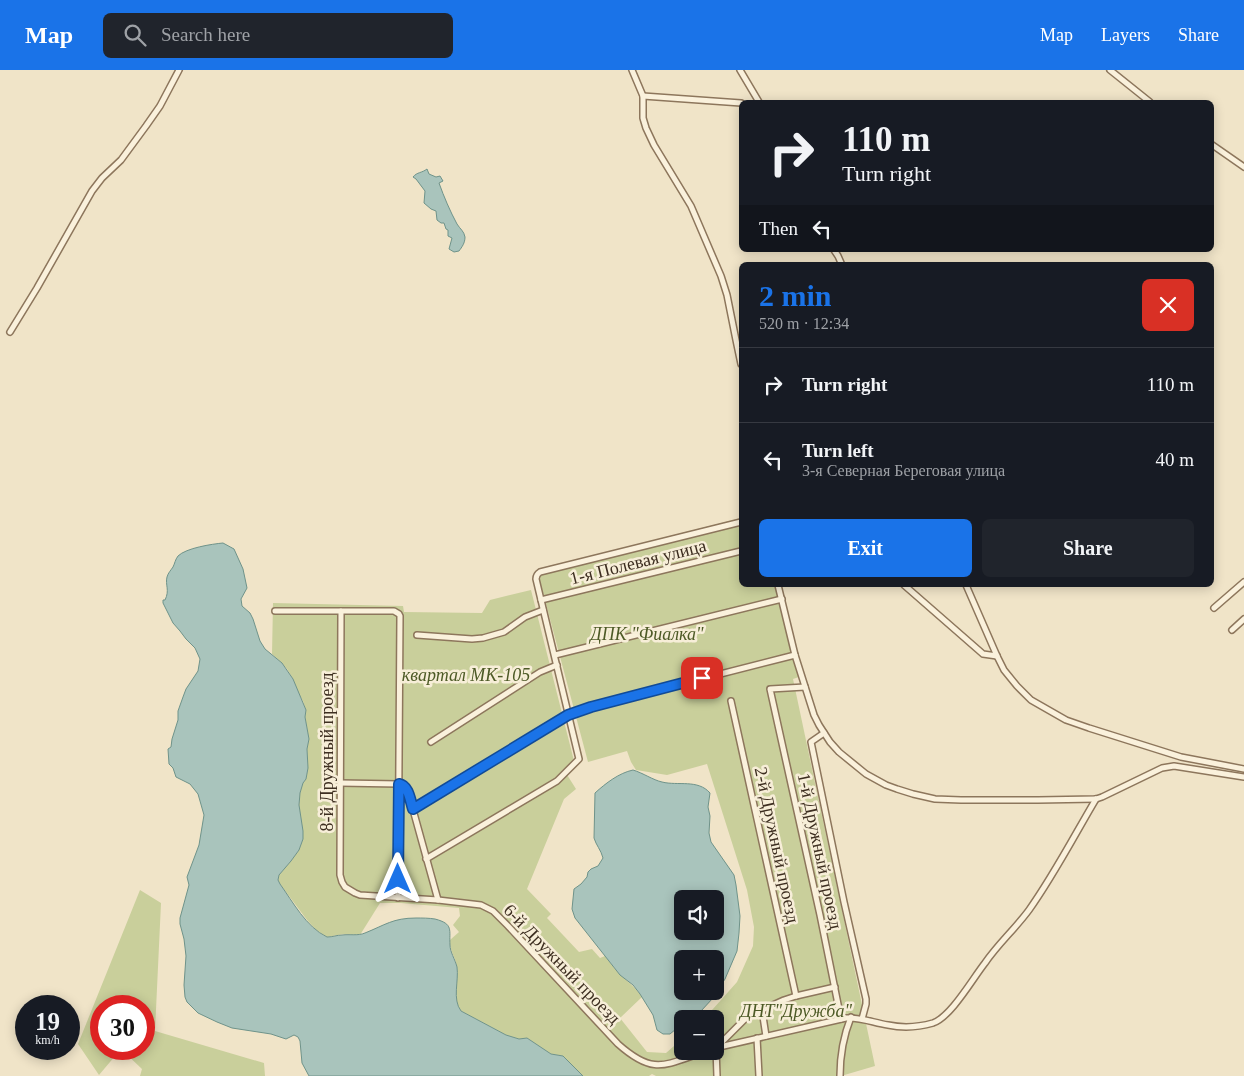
<!DOCTYPE html>
<html lang="en">
<head>
<meta charset="utf-8">
<style>
  :root { --surface:#171b24; --page:#20242c; --text:#f1f3f6; --muted:#9ea1a6; --line:#363941; --accent:#1a73e8 }
  body { margin:0; font-family:"Times New Roman",serif; background:var(--page); color:var(--text); height:100vh; display:flex; flex-direction:column; font-size:19px; white-space:nowrap }
  * { box-sizing:border-box; margin:0 }
  p { font-size:16px; color:var(--muted) }
  .icon { flex:none; width:28px; height:28px; fill:none; stroke:currentColor; stroke-width:2; stroke-linecap:round; stroke-linejoin:round }
  .map { position:relative; flex:1; overflow:hidden }
  .sheet { position:absolute; left:739px; top:192px; width:475px; height:325px; display:flex; flex-direction:column; background:var(--surface); border-radius:8px; box-shadow:0 2px 12px #0003 }
  .sheet>* { flex:none }
  .banner { position:absolute; left:739px; top:30px; width:475px; height:152px; border-radius:8px; box-shadow:0 2px 12px #0003; background:#171b24; color:var(--text); overflow:hidden }
  .fabs { position:absolute; left:674px; top:820px; display:grid; gap:10px }
  .fabs a { display:grid; place-items:center; width:50px; height:50px; border-radius:8px; background:var(--surface); box-shadow:0 2px 12px #0003; font-size:25px }
  .speed { position:absolute; left:15px; top:925px; display:flex; gap:10px; font-size:25px; font-weight:700; text-align:center }
  .speed>* { display:grid; place-content:center; width:65px; height:65px; border-radius:50%; background:var(--surface); box-shadow:0 2px 12px #0003; line-height:1 }
  .speed small { font-size:12px; font-weight:400 }
  .speed .limit { border:8px solid #d22; background:#fff; color:#111 }
  .pin { position:absolute; display:grid; place-items:center; width:42px; height:42px; color:#fff; margin:-21px; border-radius:10px; box-shadow:0 2px 8px #0006 }
  .me { position:absolute; width:55px; margin:-28px; rotate:0deg; stroke-linejoin:round; filter:drop-shadow(0 0 4px #0008) }
  .turn { display:flex; align-items:center; gap:18px; height:105px; padding:0 20px; font-size:22px }
  .turn .icon { width:65px; height:65px; stroke-width:2.5 }
  .turn b { display:block; font-size:35px; line-height:42px }
  .then { display:flex; align-items:center; height:48px; padding:0 20px; background:#0003; gap:10px; font-size:19px }
  .round { display:grid; place-items:center; flex:none; width:52px; height:52px; border-radius:8px; background:var(--page) }
  .overview { display:flex; align-items:center; justify-content:space-between; height:85px; padding:0 20px }
  h1 { font-size:30px; font-weight:800; line-height:38px; color:var(--accent) }
  .cta { display:flex; gap:10px; margin-top:auto; padding:10px 20px }
  .cta a { flex:1; height:58px; border-radius:8px; background:var(--accent); color:#fff; font-size:20px; font-weight:800; line-height:58px; text-align:center }
  .cta a+a { background:var(--page); color:var(--text) }
  ul { padding:0; list-style:none }
  li { display:flex; align-items:center; gap:15px; height:75px; padding:0 20px; border-top:1px solid var(--line) }
  li div { flex:1 }
  li b { display:block; font-size:19px }
  li em { font-style:normal }
  header { display:flex; align-items:center; gap:30px; box-sizing:border-box; height:70px; padding:0 25px; background:var(--accent); color:#fff }
  header strong { font-size:24px }
  nav { display:flex; gap:28px; margin-inline-start:auto; font-size:18px }
  .search { width:350px; height:45px; background:var(--page); display:flex; align-items:center; gap:12px; box-sizing:border-box; padding:0 18px; border-radius:8px; color:var(--muted); font-size:19px }
  .map>svg:first-child { display:block }
</style>
</head>
<body>
<header>
<strong>Map</strong>
<div class="search"><svg class="icon" aria-label="search" viewBox="0 0 24 24"><circle cx="10" cy="10" r="6"/><path d="M15 15l6 6"/></svg>Search here</div>
<nav><a>Map</a><a>Layers</a><a>Share</a></nav>
</header>
<div class="map">
<svg width="1244" height="1006" viewBox="0 0 1244 1006">
  <rect width="100%" height="100%" fill="#f0e4c8"/>
  <g fill="#c9cf9b" fill-rule="evenodd">
    <path d="M741,448v67h40l15,68 -2,4 5,20 -6,2 82,387 -34,10h-185l-4,-2 -3,2h-66l-20,-20 -12,-2 -24,-16 -8,1 -13,-4 -45,-24c-9,-11 -2,-30 -4,-44 -1,-9 -8,-17 -7,-27l9,-8 -6,-7 7,-9 -1,-8 -58,-5h-21l-20,32 -17,-1 -16,3 -11,-7 -9,-10 -27,-36 -2,-4 1,-5 12,-14 8,-11 4,-11 -4,-34 1,-12 3,-10 3,-4 2,-11 -1,-19 2,-10 -4,-22 1,-7 -3,-9 -6,-10 -4,-12 -6,-10 -5,-6 -10,-9 1,-51 130,3 1,6 78,1 8,-13 41,-10 43,171 -10,9 12,19 -12,10 -37,90 24,25 -4,4 32,34 13,-3 8,9 5,-2c6,7 10,14 17,20 7,7 14,12 20,21l-22,21 27,34 19,1 16,-14v12h33v-32h-11l33,-37 16,-36 1,-19 -7,-37 -40,-126 -40,11 -31,-5 -5,-8 -4,-11 -39,11 -51,-192z"/>
    <path d="M140,820l21,13 -6,128 109,32 1,13h-125l2,-7 -21,-20 -22,26 -21,-31zM144,936v43h-43v-43z"/>
  </g>
  <g fill="#a9c4bc" stroke="#6f938a" fill-rule="evenodd">
    <path d="M427,99l2,5 7,3 4,-1 3,5 -4,2c5,14 11,28 18,41 3,5 7,7 8,13 0,6 -3,10 -6,14l-5,1 -5,-3 3,-11 -4,-2v-6l-2,-1 -2,-6h-3l-4,-3 -1,-9 -5,-2 -7,-6 1,-12 -9,-12 -3,-2c4,-5 9,-4 14,-8z"/>
    <path d="M223,473l11,6 9,20 4,19 -6,11 1,7 8,7 3,6 7,22 5,8 17,14 11,16 13,31 -1,7 4,22 -2,10 1,19 -2,11 -3,4 -3,10 -1,12 4,26v8l-4,11 -8,11 -12,14 -1,5 2,4c13,18 26,43 47,53 6,0 10,-2 15,-2 8,-1 16,1 23,-2 20,-8 28,-15 51,-15 6,0 13,0 19,1 19,5 14,11 15,26 0,7 5,14 7,22 2,14 -5,32 4,44l45,24 13,4 8,-1 24,16 12,2 20,20h-274l-7,-13 -2,-22 -2,-4 -4,-2 -8,4 -15,-5 -39,-6 -15,-6 -19,-9 -11,-11 -2,-5 -1,-12 2,-29 -2,-17 -4,-15v-6l9,-33 -2,-8 12,-32 5,-30 -6,-21 -8,-10 -14,-7 -3,-9 -4,-4 -1,-15 3,-2 1,-8 6,-19v-9l5,-14 3,-8 12,-18 2,-12 -5,-11 -9,-9 -6,-8 -7,-8 -10,-20v-3h2c5,-10 0,-15 2,-23 1,-4 4,-7 6,-10 2,-4 2,-7 5,-11 8,-8 34,-12 45,-13z"/>
    <path d="M633,700c10,3 20,10 29,12 16,4 36,-3 48,11l-2,14 2,9 -1,17 2,9 23,33 2,10 4,31 -1,17 -2,18 -12,28 -12,19 -12,13 -11,8h-8v5l-12,10h-7l-6,-4 -4,-15 -13,-21 -7,-9 -13,-10 -45,-57 -3,-9 2,-20 7,-5 6,-7 1,-5 3,-3 7,-3 5,-8c-2,-8 -7,-13 -9,-20l1,-45c11,-10 24,-20 38,-23zM682,829h33v32h-33zM682,889h33v32h-33z"/>
  </g>
  <g fill="none" stroke-linecap="round" stroke-linejoin="round">
    <defs>
      <g id="minor">
        <polyline points="632,0 643,26 643,48 646,58 654,75 691,136 721,206 727,225 736,270 741,294"/>
        <polyline points="740,0 759,32"/>
        <polyline points="1110,0 1150,32"/>
        <polyline points="643,26 741,33"/>
        <polyline points="1211,74 1244,97"/>
        <polyline points="834,180 838,186 842,195"/>
        <polyline points="10,262 37,218 92,121 102,108 121,90 146,56 160,36 179,0"/>
        <polyline points="778,515 795,585 814,645 819,655 830,672 839,682 866,704 886,715 897,719 913,724 935,729 961,730 1038,730 1096,729 1102,727 1162,698 1174,696 1244,707"/>
        <polyline points="904,515 983,584 997,586"/>
        <polyline points="966,515 997,586 1004,600 1017,616 1031,630 1066,650 1089,658 1181,687 1244,699"/>
        <polyline points="541,530 741,481"/>
        <polyline points="1214,538 1244,512"/>
        <polyline points="275,541 394,541 399,544 400,546 398,828"/>
        <path d="M341,541l-1,264 2,7 3,5 10,6 5,2 78,5 43,5 12,6 15,15 110,118c36,32 46,21 89,7"/>
        <polyline points="1232,560 1244,549"/>
        <polyline points="417,565 472,569 483,568 504,562 525,547 543,540"/>
        <polyline points="555,585 782,529"/>
        <polyline points="805,617 770,619 820,845 841,949"/>
        <polyline points="731,631 796,926"/>
        <polyline points="824,663 811,672 844,832 866,929 866,934 862,949"/>
        <polyline points="431,672 540,602 557,595"/>
        <polyline points="340,713 399,714 405,716 407,718 438,830"/>
        <polyline points="413,739 568,645 591,637 795,585"/>
        <path d="M426,789l131,-78 22,-22 -43,-180c0,-3 1,-5 4,-7l201,-50"/>
        <polyline points="762,940 766,966"/>
        <polyline points="757,968 759,1006"/>
        <path d="M715,978l131,-30c15,-1 28,5 42,7 14,3 31,2 45,-2 18,-6 40,-45 52,-60 13,-19 30,-34 44,-53 25,-35 45,-74 67,-111"/>
        <polyline points="717,1006 716,978 751,943 762,940 784,930 796,926 835,917"/>
        <path d="M840,1006c0,-21 3,-39 11,-59"/>
      </g>
    </defs>
    <use href="#minor" stroke="#8d765c" stroke-width="8"/>
    <use href="#minor" stroke="#faf1dc" stroke-width="5"/>
  </g>
  <g fill="none" stroke-linecap="round" stroke-linejoin="round">
    <defs>
      <path id="route" d="M398,809l1,-95c10,2 11,16 14,25l155,-94 23,-8 111,-29"/>
    </defs>
    <use href="#route" stroke="#114b97" stroke-width="12"/>
    <use href="#route" stroke="#1a73e8" stroke-width="9"/>
  </g>
  <g text-anchor="middle" dominant-baseline="central" stroke-width="5" stroke-linejoin="round" paint-order="stroke">
    <g font-size="18" fill="#3d2e20" stroke="#f7eed8">
      <text transform="translate(638 492) rotate(-14)">1-я Полевая улица</text>
      <text transform="translate(327 682) rotate(-90)">8-й Дружный проезд</text>
      <text transform="translate(777 775) rotate(78)">2-й Дружный проезд</text>
      <text transform="translate(820 781) rotate(78)">1-й Дружный проезд</text>
      <text transform="translate(562 894) rotate(46)">6-й Дружный проезд</text>
    </g>
    <g font-size="18" font-style="italic" fill="#4d5a26" stroke="#f7eed8">
      <text x="647" y="564">ДПК "Фиалка"</text>
      <text x="466" y="605">квартал МК-105</text>
      <text x="796" y="941">ДНТ"Дружба"</text>
    </g>
  </g>
</svg>
<div class="fabs">
<a><svg class="icon" aria-label="sound" viewBox="0 0 24 24"><path d="M4 9h4l5-4v14l-5-4H4zM17 9q2 3 0 6"/></svg></a>
<a>+</a>
<a>−</a>
</div>
<div class="speed"><div>19<small>km/h</small></div><div class="limit">30</div></div>
<div class="pin" style="left:702px;top:608px;background:#d93025"><svg class="icon" aria-label="arrive" viewBox="0 0 24 24"><path d="M6 21V4h12l-3 4 3 4H6"/></svg></div>
<svg class="me" style="left:398px;top:809px" viewBox="-20 -20 40 40"><path d="M0-17L14 15 0 8-14 15z" fill="#1a73e8" stroke="#fff" stroke-width="4"/></svg>
<div class="banner">
<div class="turn"><svg class="icon" aria-label="right" viewBox="0 0 24 24"><path d="M7 20v-9h11M14 6l5 5-5 5"/></svg><div><b>110 m</b>Turn right</div></div>
<div class="then">Then<svg class="icon" aria-label="left" viewBox="0 0 24 24"><path d="M17 20v-9H6M10 6l-5 5 5 5"/></svg></div>
</div>
<section class="sheet">
<div class="overview"><div><h1>2 min</h1><p>520 m · 12:34</p></div><a class="round" style="background:#d93025;color:#fff"><svg class="icon" aria-label="close" viewBox="0 0 24 24"><path d="M6 6l12 12M18 6L6 18"/></svg></a></div>
<ul>
<li><svg class="icon" aria-label="right" viewBox="0 0 24 24"><path d="M7 20v-9h11M14 6l5 5-5 5"/></svg><div><b>Turn right</b></div><em>110 m</em></li>
<li><svg class="icon" aria-label="left" viewBox="0 0 24 24"><path d="M17 20v-9H6M10 6l-5 5 5 5"/></svg><div><b>Turn left</b><p>3-я Северная Береговая улица</p></div><em>40 m</em></li>
</ul>
<div class="cta"><a>Exit</a><a>Share</a></div>
</section>
</div>
</body>
</html>
